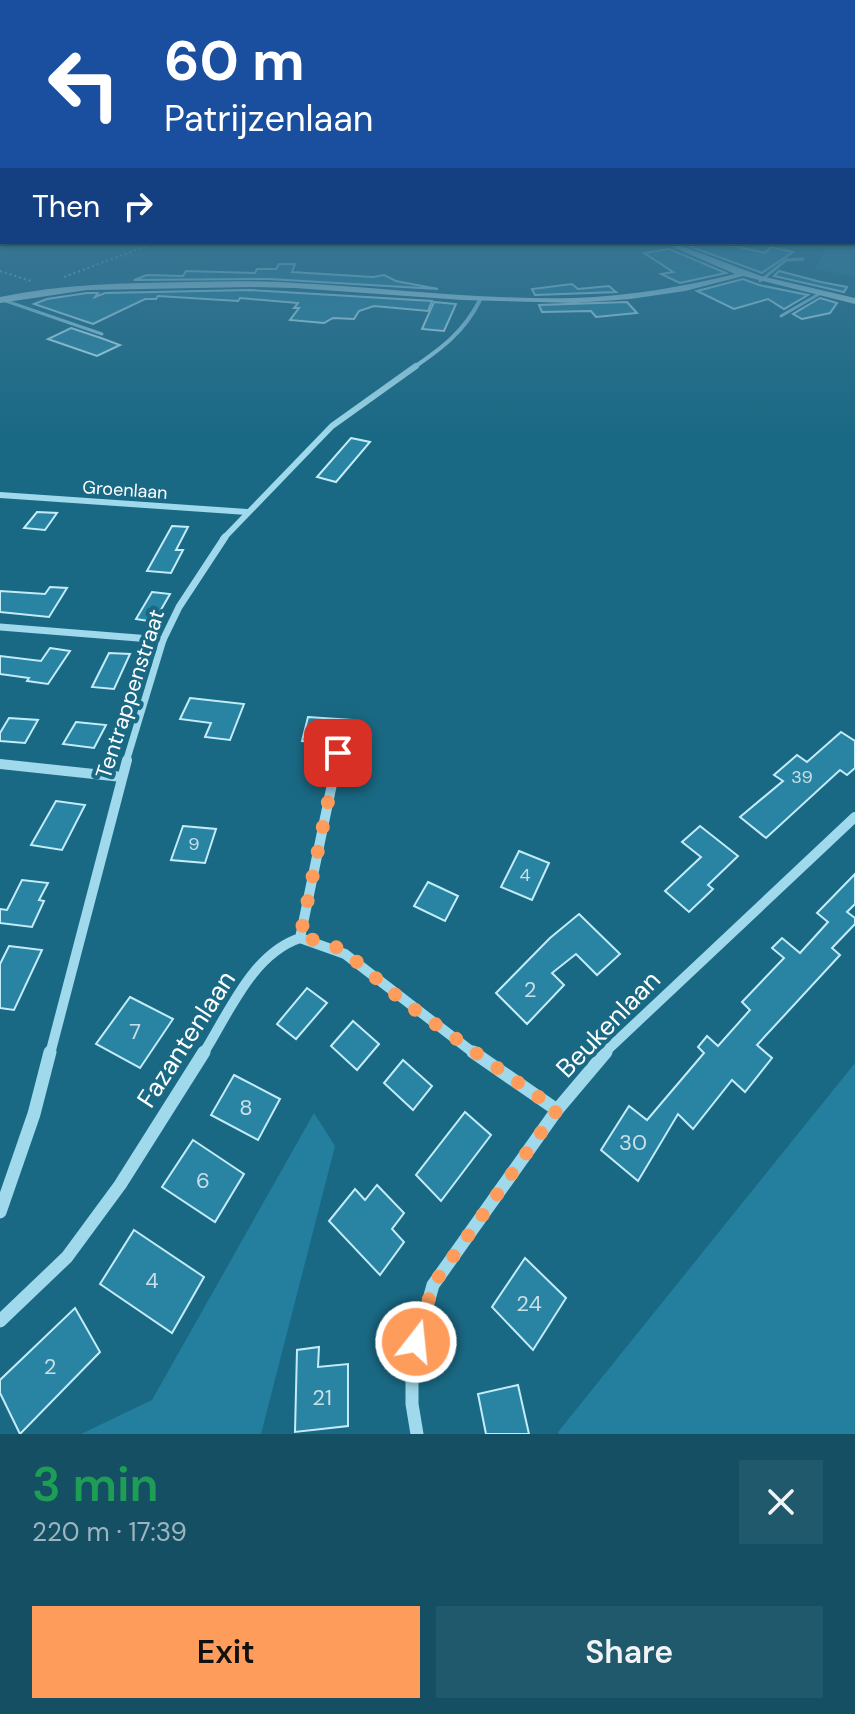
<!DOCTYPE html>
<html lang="en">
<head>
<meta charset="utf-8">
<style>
  :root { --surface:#144f63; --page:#21596c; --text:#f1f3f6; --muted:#9db5be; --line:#336678; --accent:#fe9c5b }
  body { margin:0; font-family:"DM Sans",sans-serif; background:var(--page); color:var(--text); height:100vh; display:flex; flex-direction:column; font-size:30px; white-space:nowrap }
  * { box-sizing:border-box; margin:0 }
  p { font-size:26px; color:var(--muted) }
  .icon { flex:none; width:44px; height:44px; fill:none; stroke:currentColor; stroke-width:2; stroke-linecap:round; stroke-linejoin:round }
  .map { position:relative; height:1434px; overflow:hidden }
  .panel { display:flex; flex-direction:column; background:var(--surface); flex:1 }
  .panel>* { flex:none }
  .guide { position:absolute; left:0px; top:0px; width:856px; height:244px; box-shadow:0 2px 6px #0004,0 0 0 2px var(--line); background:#1a4fa0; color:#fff; overflow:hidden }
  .pin { position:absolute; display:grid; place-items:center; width:68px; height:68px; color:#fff; margin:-34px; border-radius:16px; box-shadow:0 4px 12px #0006 }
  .me { position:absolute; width:88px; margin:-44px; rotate:16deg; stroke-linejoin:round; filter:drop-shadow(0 0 6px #0008) }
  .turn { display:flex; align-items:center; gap:28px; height:168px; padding:0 32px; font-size:36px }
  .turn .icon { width:104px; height:104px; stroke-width:2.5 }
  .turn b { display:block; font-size:56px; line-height:68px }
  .then { display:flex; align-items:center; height:76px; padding:0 32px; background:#0003; gap:16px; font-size:30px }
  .round { display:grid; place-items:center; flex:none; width:84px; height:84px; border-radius:0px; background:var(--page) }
  .headline { display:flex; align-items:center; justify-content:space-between; height:136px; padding:0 32px }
  h1 { font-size:48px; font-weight:600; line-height:60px; color:#1e9e55 }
  .cta { display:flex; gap:16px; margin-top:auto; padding:16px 32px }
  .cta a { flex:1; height:92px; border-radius:0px; background:var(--accent); color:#111; font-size:32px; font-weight:600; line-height:92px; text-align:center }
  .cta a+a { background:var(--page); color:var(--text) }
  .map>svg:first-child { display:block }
</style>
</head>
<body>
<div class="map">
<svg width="855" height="1434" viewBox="0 0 855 1434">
  <rect width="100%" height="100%" fill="#1a6984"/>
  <g fill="#237f9d">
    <polygon points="855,237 855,276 815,269 830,242 854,242"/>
    <polygon points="855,1063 855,1434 559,1434 558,1432"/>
    <polygon points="314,1113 335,1146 261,1434 81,1434 152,1400"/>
  </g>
  <g fill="#2884a2" stroke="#c4ecf8" stroke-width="2">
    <polygon points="718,242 765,253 771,247 793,252 762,273 689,246"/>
    <polygon points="669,249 726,273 680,283 661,274 673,272 644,253"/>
    <polygon points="279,264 295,264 292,272 373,277 384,275 396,281 438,289 269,279 134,280 147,275 183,276 186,271 255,273 257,269 276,269"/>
    <polygon points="779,271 821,282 847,287 844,292 774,276"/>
    <polygon points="743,279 759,285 808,295 784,309 768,299 734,309 697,291"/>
    <polygon points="572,284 578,289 609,286 616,292 535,295 532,289"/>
    <polygon points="250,290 432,301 428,311 374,306 359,311 354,319 333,318 324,323 290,320 299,308 294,308 298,303 240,298 238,301 158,296 156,299 145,299 93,324 34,304 47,299 87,293 98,293 95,297 105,293"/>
    <polygon points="820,298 837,303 830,313 802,319 793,314"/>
    <polygon points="434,302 456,304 444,331 422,329"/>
    <polygon points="627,302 637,313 596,317 591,311 542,312 539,305"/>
    <polygon points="71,328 101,338 120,345 97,356 48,339"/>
    <polygon points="351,438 370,442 336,482 317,477"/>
    <polygon points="37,512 57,513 45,530 24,528"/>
    <polygon points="172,526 188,527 176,550 183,550 171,573 147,571"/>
    <polygon points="50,587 67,588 49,617 0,612 0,591 45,594"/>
    <polygon points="152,592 170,594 154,622 136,619"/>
    <polygon points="50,648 70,651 48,684 27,681 29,678 0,674 0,656 41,661"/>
    <polygon points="109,653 130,654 114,689 92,687"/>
    <polygon points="190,698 244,704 230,740 205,737 211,723 180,719"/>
    <polygon points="308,717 352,720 347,744 302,741"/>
    <polygon points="9,718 38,720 25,743 0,741 0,733"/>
    <polygon points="76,722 106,725 94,748 63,744"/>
    <polygon points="841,732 855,741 855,768 847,775 840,770 766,838 740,817 783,781 774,775 797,755 807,762"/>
    <polygon points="56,801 85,805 62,850 31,845"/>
    <polygon points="183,826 216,829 205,863 171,860"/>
    <polygon points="700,826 738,856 708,885 713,889 689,912 665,891 701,857 682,842"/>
    <polygon points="519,851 549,863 532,900 501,887"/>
    <polygon points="855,874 855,904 847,912 855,918 855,924 832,948 840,955 757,1045 772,1058 745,1092 732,1080 693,1129 678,1114 638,1181 601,1150 629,1106 647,1120 704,1053 698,1047 707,1036 718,1046 750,1010 742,1002 784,958 772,948 782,938 800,953 828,922 817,913"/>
    <polygon points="22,880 48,883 39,900 44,901 32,927 0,923 0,909 7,910"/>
    <polygon points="428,882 458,896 445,921 414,906"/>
    <polygon points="579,914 620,954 597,975 576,954 552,973 564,985 527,1024 496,993 550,938"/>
    <polygon points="9,946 42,950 14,1010 0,1008 0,964"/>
    <polygon points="307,988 327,1003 296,1039 277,1024"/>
    <polygon points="130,997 173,1019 140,1068 96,1044"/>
    <polygon points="353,1021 379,1044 357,1070 331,1046"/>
    <polygon points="403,1060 432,1086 413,1110 384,1083"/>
    <polygon points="234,1075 280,1099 258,1140 211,1115"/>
    <polygon points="465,1112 491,1135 441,1201 416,1175"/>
    <polygon points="193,1140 244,1174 215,1222 162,1187"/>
    <polygon points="377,1185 404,1213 392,1229 404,1242 380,1275 329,1221 355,1189 365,1200"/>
    <polygon points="134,1230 204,1277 172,1333 100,1284"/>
    <polygon points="525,1258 566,1298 533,1350 492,1307"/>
    <polygon points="75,1308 100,1352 20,1434 0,1393 0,1380"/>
    <polygon points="319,1347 318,1367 348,1364 348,1426 295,1432 297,1350"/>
    <polygon points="518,1385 529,1434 486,1434 478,1394"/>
  </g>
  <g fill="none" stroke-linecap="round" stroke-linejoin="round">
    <g stroke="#9fd9eb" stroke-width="2" stroke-dasharray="2 3" stroke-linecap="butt">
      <polyline points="0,271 31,281"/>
      <polyline points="64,277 157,242"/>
    </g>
    <g stroke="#9fd9eb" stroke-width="3">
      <polyline points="760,281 786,260 803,259"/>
      <polyline points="3,300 102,334"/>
      <polyline points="781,316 819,294"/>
    </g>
    <path stroke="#9fd9eb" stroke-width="4" d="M413,368c29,-20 51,-36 67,-68"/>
    <g stroke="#9fd9eb" stroke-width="6">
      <polyline points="0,495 247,512"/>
      <polyline points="223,539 332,426 416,366"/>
    </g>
    <g stroke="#9fd9eb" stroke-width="7">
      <polyline points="0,627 163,640"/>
      <polyline points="126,762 163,640 179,607 225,537"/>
      <polyline points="336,762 338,753"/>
    </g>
    <g stroke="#9fd9eb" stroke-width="10">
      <polyline points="0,764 122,777"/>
      <polyline points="300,938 345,954 475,1054"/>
      <polyline points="50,1054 127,760"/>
      <path d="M203,1054c26,-41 49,-100 97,-116l37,-178"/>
      <polyline points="603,1054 855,817"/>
    </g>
    <g stroke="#9fd9eb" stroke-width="13">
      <polyline points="473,1052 557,1110"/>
      <polyline points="0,1212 34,1114 50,1052"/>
      <polyline points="0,1321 67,1257 120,1185 204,1052"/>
      <polyline points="417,1434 412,1404 412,1360 433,1285 557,1110 606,1052"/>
    </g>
    <path fill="#cbedf8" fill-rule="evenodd" d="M661,242h10l90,34 94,22v6l-112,-28 -58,15 -55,8 -55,4 -112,-3 -168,-12 -45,-1 -163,3 -87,13v-6c62,-13 124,-14 187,-15 36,0 72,-2 109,1 92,5 185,17 278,15 55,-2 108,-11 161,-24z"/>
  </g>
  <linearGradient id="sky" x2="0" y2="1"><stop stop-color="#0e3a49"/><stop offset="0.54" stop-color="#387694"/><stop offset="1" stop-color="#387694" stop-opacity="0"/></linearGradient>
  <rect width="855" height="437" fill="url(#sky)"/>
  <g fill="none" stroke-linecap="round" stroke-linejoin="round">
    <polyline stroke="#fe9c5b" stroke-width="14" stroke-dasharray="0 25.2" points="338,753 300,938 323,941 344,951 404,1002 557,1110 433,1285 416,1342"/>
  </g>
  <g text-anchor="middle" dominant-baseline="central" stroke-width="8" stroke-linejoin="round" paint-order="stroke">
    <g font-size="18" fill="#fff" stroke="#1a6984">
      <text transform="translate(125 490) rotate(4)">Groenlaan</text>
    </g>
    <g font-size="18" fill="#c9e0e8">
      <text x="802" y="777">39</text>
      <text x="194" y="844">9</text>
      <text x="525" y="875">4</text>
    </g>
    <g font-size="22" fill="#fff" stroke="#1a6984">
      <text transform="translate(130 694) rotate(-72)">Tentrappenstraat</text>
    </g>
    <g font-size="22" fill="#c9e0e8">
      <text x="530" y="989">2</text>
      <text x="135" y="1031">7</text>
      <text x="246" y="1107">8</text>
      <text x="633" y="1142">30</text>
      <text x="203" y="1180">6</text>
      <text x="152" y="1280">4</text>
      <text x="529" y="1303">24</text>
      <text x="50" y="1366">2</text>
      <text x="322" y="1397">21</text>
    </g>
    <g font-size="26" fill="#fff" stroke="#1a6984">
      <text transform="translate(608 1024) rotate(-46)">Beukenlaan</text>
      <text transform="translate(186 1039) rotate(-57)">Fazantenlaan</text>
    </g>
  </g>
</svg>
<div class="pin" style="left:338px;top:753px;background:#d93025"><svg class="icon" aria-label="arrive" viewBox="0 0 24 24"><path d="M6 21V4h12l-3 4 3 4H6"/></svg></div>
<svg class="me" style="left:416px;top:1342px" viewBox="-20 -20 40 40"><circle r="17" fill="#fe9c5b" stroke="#fff" stroke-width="3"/><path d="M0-11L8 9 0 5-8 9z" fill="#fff"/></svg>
<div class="guide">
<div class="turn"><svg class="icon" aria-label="left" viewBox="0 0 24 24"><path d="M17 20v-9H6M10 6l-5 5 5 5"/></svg><div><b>60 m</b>Patrijzenlaan</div></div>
<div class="then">Then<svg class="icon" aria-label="right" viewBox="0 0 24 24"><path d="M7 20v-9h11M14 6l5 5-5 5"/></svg></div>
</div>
</div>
<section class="panel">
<div class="headline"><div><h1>3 min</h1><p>220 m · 17:39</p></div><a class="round"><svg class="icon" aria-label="close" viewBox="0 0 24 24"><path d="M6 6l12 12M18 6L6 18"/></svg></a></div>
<div class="cta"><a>Exit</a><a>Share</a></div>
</section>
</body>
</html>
